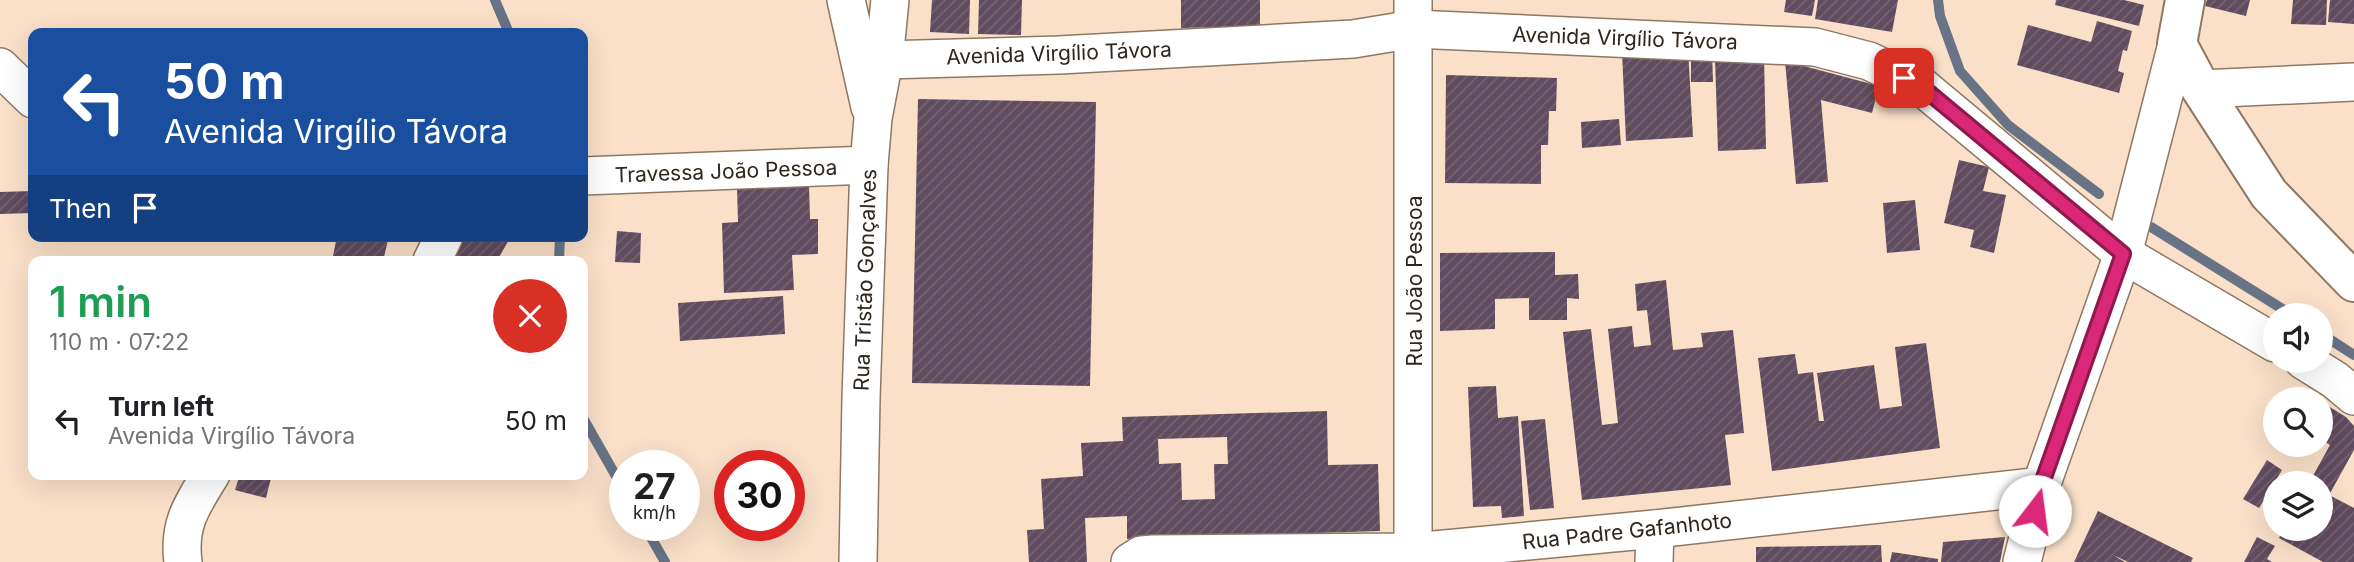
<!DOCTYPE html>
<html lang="en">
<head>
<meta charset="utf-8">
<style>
  :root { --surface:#fff; --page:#f2f2f2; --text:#202124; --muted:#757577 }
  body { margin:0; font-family:Inter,sans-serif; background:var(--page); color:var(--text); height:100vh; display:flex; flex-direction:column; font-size:26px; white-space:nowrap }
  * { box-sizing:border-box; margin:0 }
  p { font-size:23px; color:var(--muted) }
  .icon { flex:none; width:38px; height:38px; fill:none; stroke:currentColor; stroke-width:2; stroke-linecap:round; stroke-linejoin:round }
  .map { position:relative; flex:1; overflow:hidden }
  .sheet { position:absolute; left:28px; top:256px; width:560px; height:224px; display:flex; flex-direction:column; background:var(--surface); border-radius:14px; box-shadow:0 7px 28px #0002 }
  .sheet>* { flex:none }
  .banner { position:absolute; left:28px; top:28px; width:560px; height:214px; border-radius:14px; box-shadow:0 7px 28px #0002; background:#1a4fa0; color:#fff; overflow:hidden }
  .fabs { position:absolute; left:2263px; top:303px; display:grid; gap:14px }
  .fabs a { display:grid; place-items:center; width:70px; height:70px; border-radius:50%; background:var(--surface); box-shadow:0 7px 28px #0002; font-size:35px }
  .speed { position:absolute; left:609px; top:450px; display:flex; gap:14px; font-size:35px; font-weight:700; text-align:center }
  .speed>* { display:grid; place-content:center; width:91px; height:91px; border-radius:50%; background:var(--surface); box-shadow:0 7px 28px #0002; line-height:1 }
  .speed small { font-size:18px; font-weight:400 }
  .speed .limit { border:10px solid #d22; background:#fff; color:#111 }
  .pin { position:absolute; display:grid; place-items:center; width:60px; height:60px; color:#fff; margin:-30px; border-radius:14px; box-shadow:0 4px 10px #0006 }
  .me { position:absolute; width:77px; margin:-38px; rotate:15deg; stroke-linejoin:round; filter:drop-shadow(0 0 5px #0008) }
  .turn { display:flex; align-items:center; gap:24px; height:147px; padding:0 21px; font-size:32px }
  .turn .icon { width:91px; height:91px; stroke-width:2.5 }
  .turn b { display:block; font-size:49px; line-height:60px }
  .then { display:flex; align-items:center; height:66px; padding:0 21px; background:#0003; gap:14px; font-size:26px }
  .round { display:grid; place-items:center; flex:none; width:74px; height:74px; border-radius:37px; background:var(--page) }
  .summary { display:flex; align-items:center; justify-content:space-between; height:119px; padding:0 21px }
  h1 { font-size:42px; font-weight:600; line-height:52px; color:#1e9e55 }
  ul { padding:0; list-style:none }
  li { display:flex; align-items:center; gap:21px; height:91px; padding:0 21px }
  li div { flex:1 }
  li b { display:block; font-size:26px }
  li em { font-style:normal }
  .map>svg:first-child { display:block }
</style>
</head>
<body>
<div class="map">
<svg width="2354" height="562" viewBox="0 0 2354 562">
  <defs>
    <pattern id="building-hatch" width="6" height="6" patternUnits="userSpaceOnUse" patternTransform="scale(1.75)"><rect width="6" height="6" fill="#614b5f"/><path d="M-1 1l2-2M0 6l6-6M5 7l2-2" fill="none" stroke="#746271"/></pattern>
  </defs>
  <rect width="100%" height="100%" fill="#fae0c9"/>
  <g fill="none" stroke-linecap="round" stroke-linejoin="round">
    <g stroke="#687486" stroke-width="10">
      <polyline points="495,0 509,33"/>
      <polyline points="1938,0 1940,16 1960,71 2008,125 2099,194"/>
      <polyline points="2151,227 2292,315"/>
      <polyline points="559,261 560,236"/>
      <polyline points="2320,333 2354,355"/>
      <polyline points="583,418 625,492"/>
      <polyline points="644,525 665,562"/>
    </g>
  </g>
  <g fill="url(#building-hatch)" fill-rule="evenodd">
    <polygon points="932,0 970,0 969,34 930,32"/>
    <polygon points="979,0 1022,0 1021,35 978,34"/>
    <polygon points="1181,0 1260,0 1260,26 1181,28"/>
    <polygon points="1786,0 1815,0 1812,16 1784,12"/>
    <polygon points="1818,0 1898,0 1892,32 1815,19"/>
    <polygon points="2056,0 2124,0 2144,5 2139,26 2055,5"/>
    <polygon points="2207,0 2250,0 2246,16 2205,6"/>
    <polygon points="2293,0 2327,0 2326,25 2291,24"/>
    <polygon points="2330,0 2354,0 2354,24 2328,22"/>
    <polygon points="2097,21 2132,31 2127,51 2123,50 2118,71 2124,73 2119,93 2017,65 2028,25 2091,42"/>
    <polygon points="1688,49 1693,137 1626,141 1622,52"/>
    <polygon points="1691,51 1712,51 1713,82 1691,82"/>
    <polygon points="1764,57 1766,149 1718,151 1715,59"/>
    <polygon points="1785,61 1879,86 1872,113 1821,100 1828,182 1796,184"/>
    <polygon points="1446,75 1557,78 1556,111 1549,111 1548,145 1541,145 1541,184 1445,183"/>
    <polygon points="918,99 1096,102 1090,386 912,383"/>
    <polygon points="1619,119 1621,145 1582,148 1581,122"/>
    <polygon points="1959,160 1989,167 1983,191 2006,195 1994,253 1970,247 1974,230 1944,223"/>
    <polygon points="809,185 810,219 818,219 818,254 792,255 794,290 724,293 722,223 738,222 737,187"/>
    <polygon points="33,191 33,213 0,214 0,192"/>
    <polygon points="1915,200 1920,250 1887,253 1883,203"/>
    <polygon points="617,231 641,233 640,263 615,262"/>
    <polygon points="337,236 389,236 383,261 332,261"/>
    <polygon points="461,236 511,236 497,261 447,261"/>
    <polygon points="1555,252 1555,275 1578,274 1579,299 1567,298 1567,320 1529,320 1529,298 1495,299 1495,329 1440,331 1440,253"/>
    <polygon points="1666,280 1673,350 1703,347 1701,333 1733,330 1744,433 1725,435 1731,485 1582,500 1563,332 1591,329 1602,425 1618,423 1608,329 1632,326 1634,347 1651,345 1647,310 1637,311 1635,284"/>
    <polygon points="783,296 785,334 680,341 678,303"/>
    <polygon points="1926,343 1940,448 1772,471 1758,358 1795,354 1798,374 1813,372 1819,421 1824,421 1817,373 1874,365 1880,409 1902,406 1895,347"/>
    <polygon points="1496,386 1498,418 1518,416 1524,516 1502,518 1501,506 1473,507 1468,387"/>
    <polygon points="2320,401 2346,417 2354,426 2354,450 2329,495 2354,508 2354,562 2323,562 2279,538 2284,528 2320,528 2320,483 2309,483 2330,445 2320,439"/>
    <path d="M1327,411l1,54 50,-1 2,67 -253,8v-23l-42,2 2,44h-58l-2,-32 17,-1 -3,-50 42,-3 -2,-33 42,-2 -1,-24zM1227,437l1,27h-14l1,35 -33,1 -1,-37 -22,1 -1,-25z"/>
    <polygon points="1545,419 1554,508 1530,510 1521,421"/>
    <polygon points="2267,460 2282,470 2259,508 2243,499"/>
    <polygon points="240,474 272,474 266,498 235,490"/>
    <polygon points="2098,511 2193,558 2191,562 2128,562 2113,555 2125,562 2074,562"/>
    <polygon points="2005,537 2000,562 1941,562 1943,542"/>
    <polygon points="2257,537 2275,546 2267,559 2272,562 2244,562"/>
    <polygon points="1881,545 1882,562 1756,562 1756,547"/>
    <polygon points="1892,552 1938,559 1938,562 1890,562"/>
  </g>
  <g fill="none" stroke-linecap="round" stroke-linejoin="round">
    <defs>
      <g id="minor">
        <polyline points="846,0 870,107"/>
        <polyline points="884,60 1059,55 1353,39 1414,29 1815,47 1869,61 1921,86 2123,254 2275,343"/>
        <polyline points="0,67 33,99"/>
        <polyline points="2201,89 2354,82"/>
        <polyline points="583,176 869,165"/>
        <polyline points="432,261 444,236"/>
        <polyline points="2303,360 2335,380 2354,396"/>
        <path d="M183,562c-5,-38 9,-57 28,-88"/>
        <polyline points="858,562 861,398 869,165 873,118 884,60 890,0"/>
        <polyline points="1130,562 1141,555 1154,554 1413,552 1655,529 2041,486"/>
        <polyline points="1413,562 1413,0"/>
        <polyline points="1654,562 1655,529"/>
        <polyline points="2022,562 2041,486 2123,254 2177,44"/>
      </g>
      <polyline id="tertiary" points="2185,0 2177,44 2201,89 2269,194 2354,282"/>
    </defs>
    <use href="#minor" stroke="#8f7863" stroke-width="40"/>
    <use href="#tertiary" stroke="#8f7863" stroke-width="42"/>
    <use href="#minor" stroke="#fff" stroke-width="37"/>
    <use href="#tertiary" stroke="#fff" stroke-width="38"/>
  </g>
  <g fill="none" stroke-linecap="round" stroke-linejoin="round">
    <defs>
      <polyline id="route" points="1904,78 1921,86 2123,254 2041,486 2035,511"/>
    </defs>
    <use href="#route" stroke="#8e194d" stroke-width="18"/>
    <use href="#route" stroke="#db2777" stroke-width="12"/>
  </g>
  <g text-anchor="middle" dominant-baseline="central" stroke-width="7" stroke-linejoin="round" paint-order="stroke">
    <g font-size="21" fill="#2f261d" stroke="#fff">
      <text transform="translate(1625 38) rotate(2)">Avenida Virgílio Távora</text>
      <text transform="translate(1059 53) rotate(-2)">Avenida Virgílio Távora</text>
      <text transform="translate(726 171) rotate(-2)">Travessa João Pessoa</text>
      <text transform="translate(865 280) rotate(-88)">Rua Tristão Gonçalves</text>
      <text transform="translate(1414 281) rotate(-90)">Rua João Pessoa</text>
      <text transform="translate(1627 531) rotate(-6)">Rua Padre Gafanhoto</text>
    </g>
  </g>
</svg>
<div class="fabs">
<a><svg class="icon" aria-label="sound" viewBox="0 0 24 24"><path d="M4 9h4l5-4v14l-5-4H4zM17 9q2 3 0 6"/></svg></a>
<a><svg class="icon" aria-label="search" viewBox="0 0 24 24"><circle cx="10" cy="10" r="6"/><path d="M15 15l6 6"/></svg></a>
<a><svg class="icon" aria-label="layers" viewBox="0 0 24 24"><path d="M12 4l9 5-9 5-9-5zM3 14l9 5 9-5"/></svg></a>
</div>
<div class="speed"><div>27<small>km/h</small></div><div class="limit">30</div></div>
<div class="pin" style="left:1904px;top:78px;background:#d93025"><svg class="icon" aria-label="arrive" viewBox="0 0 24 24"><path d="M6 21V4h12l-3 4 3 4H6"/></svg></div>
<svg class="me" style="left:2035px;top:511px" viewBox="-20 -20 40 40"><circle r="19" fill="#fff"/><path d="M0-13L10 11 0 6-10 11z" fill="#db2777"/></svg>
<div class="banner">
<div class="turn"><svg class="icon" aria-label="left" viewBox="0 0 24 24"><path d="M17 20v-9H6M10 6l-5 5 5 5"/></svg><div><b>50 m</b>Avenida Virgílio Távora</div></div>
<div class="then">Then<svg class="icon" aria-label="arrive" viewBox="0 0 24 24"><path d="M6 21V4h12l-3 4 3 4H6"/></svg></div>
</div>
<section class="sheet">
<div class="summary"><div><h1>1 min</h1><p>110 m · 07:22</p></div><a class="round" style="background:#d93025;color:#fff"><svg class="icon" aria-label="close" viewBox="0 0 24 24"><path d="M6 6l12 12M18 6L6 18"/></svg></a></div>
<ul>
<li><svg class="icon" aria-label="left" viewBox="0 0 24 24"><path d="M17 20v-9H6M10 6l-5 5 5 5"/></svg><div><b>Turn left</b><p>Avenida Virgílio Távora</p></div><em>50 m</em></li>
</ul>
</section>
</div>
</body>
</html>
